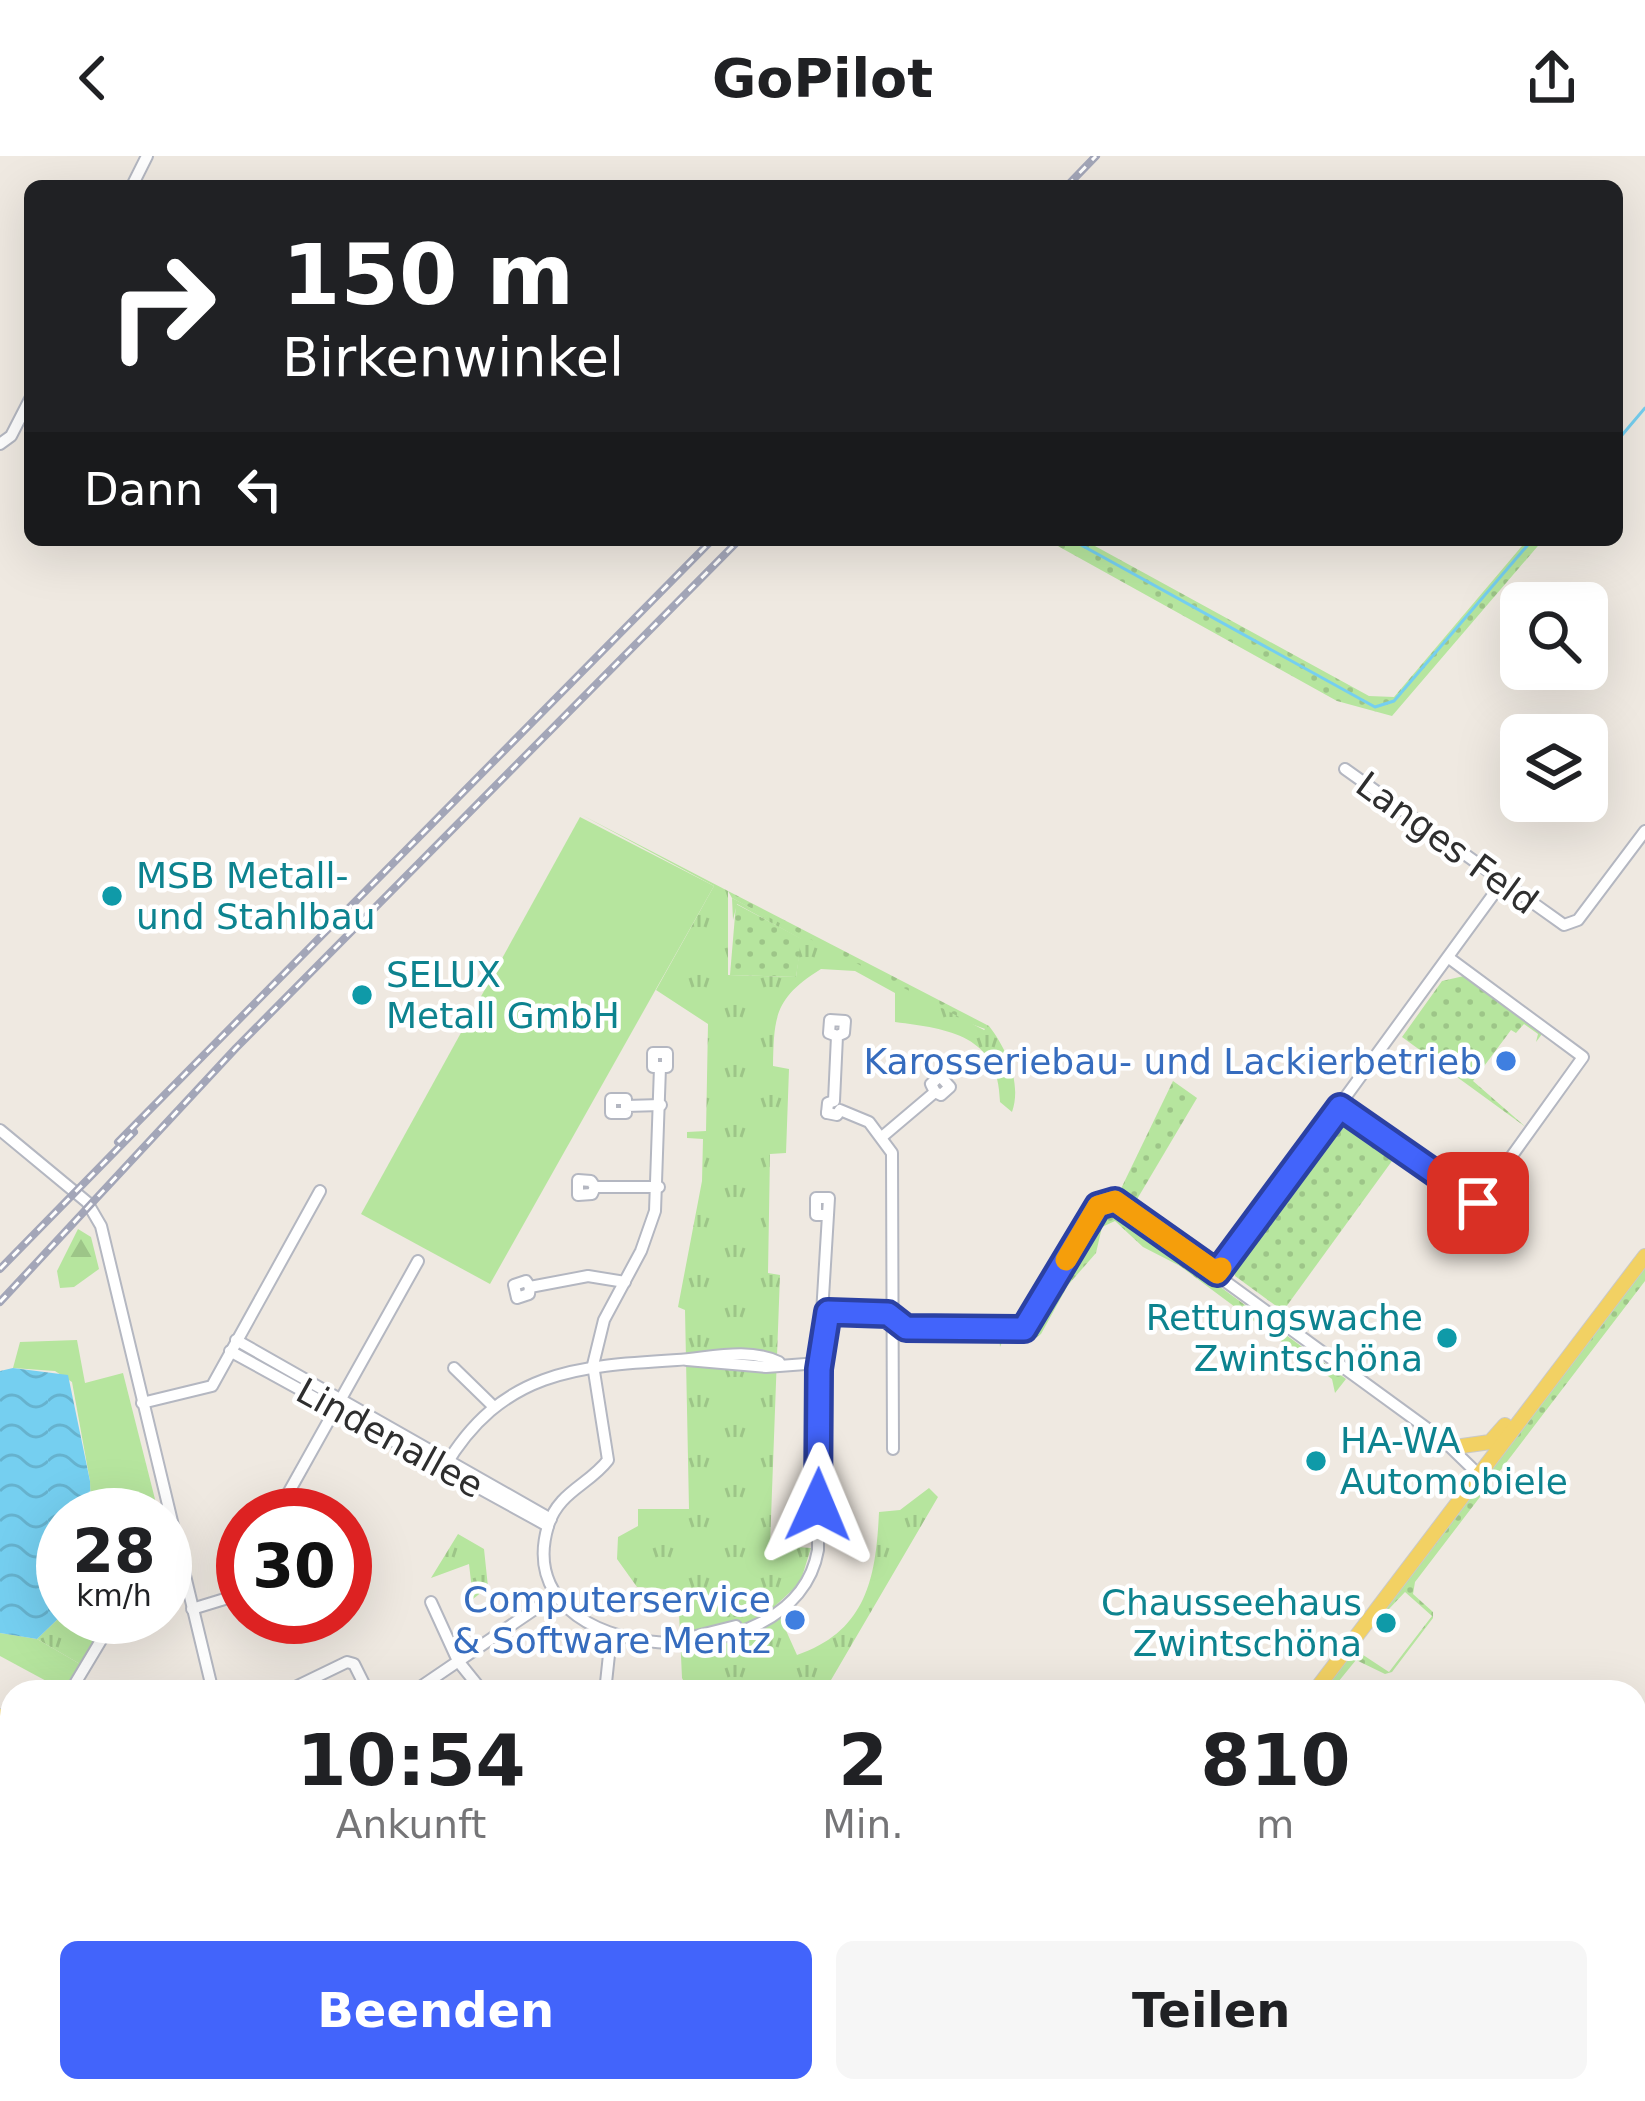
<!DOCTYPE html>
<html lang="de">
<head>
<meta charset="utf-8">
<style>
  :root { --surface:#fff; --page:#f6f6f6; --text:#202124; --muted:#757577; --accent:#4264fb }
  body { margin:0; font-family:"DejaVu Sans",sans-serif; background:var(--page); color:var(--text); height:100vh; display:flex; flex-direction:column; font-size:45px; white-space:nowrap }
  * { box-sizing:border-box; margin:0 }
  p { font-size:39px; color:var(--muted) }
  .icon { flex:none; width:66px; height:66px; fill:none; stroke:currentColor; stroke-width:2; stroke-linecap:round; stroke-linejoin:round }
  .map { position:relative; flex:1; overflow:hidden }
  .details { position:absolute; left:0px; top:1524px; width:1647px; height:423px; display:flex; flex-direction:column; background:var(--surface); border-radius:36px 36px 0 0; box-shadow:0 12px 48px #0002 }
  .details>* { flex:none }
  .top-card { position:absolute; left:24px; top:24px; width:1599px; height:366px; border-radius:18px; box-shadow:0 12px 48px #0002; background:#202124; color:#fff; overflow:hidden }
  .tools { position:absolute; left:1500px; top:426px; display:grid; gap:24px }
  .tools a { display:grid; place-items:center; width:108px; height:108px; border-radius:18px; background:var(--surface); box-shadow:0 12px 48px #0002; font-size:60px }
  .speed { position:absolute; left:36px; top:1332px; display:flex; gap:24px; font-size:60px; font-weight:700; text-align:center }
  .speed>* { display:grid; place-content:center; width:156px; height:156px; border-radius:50%; background:var(--surface); box-shadow:0 12px 48px #0002; line-height:1 }
  .speed small { font-size:30px; font-weight:400 }
  .speed .limit { border:18px solid #d22; background:#fff; color:#111 }
  .pin { position:absolute; display:grid; place-items:center; width:102px; height:102px; color:#fff; margin:-51px; border-radius:24px; box-shadow:0 6px 18px #0006 }
  .me { position:absolute; width:132px; margin:-66px; rotate:1deg; stroke-linejoin:round; filter:drop-shadow(0 0 9px #0008) }
  .turn { display:flex; align-items:center; gap:42px; height:252px; padding:0 60px; font-size:54px }
  .turn .icon { width:156px; height:156px; stroke-width:2.5 }
  .turn b { display:block; font-size:84px; line-height:102px }
  .then { display:flex; align-items:center; height:114px; padding:0 60px; background:#0003; gap:24px; font-size:45px }
  .eta { display:flex; justify-content:space-evenly; align-items:center; height:204px; text-align:center }
  .eta b { font-size:72px; font-weight:700; line-height:84px }
  .action { display:flex; gap:24px; margin-top:auto; padding:24px 60px }
  .action a { flex:1; height:138px; border-radius:18px; background:var(--accent); color:#fff; font-size:48px; font-weight:700; line-height:138px; text-align:center }
  .action a+a { background:var(--page); color:var(--text) }
  header { display:flex; justify-content:space-between; align-items:center; height:156px; padding:0 60px; background:var(--surface); font-size:54px; font-weight:700 }
  .map>svg:first-child { display:block }
</style>
</head>
<body>
<header><svg class="icon" aria-label="back" viewBox="0 0 24 24"><path d="M15 5l-7 7 7 7"/></svg>GoPilot<svg class="icon" aria-label="share" viewBox="0 0 24 24"><path d="M12 15V3M7 8l5-5 5 5M5 13v7h14v-7"/></svg></header>
<div class="map">
<svg width="1645" height="1945" viewBox="0 0 1645 1945">
  <defs>
    <pattern id="grass-dots" width="8" height="8" patternUnits="userSpaceOnUse" patternTransform="scale(3)"><rect width="8" height="8" fill="#b6e59e"/><path d="M2 2h.1M6 6h.1" fill="none" stroke="#9dc588" stroke-width="1.8" stroke-linecap="round"/></pattern>
    <pattern id="forest-firs" width="22" height="20" patternUnits="userSpaceOnUse" patternTransform="scale(3)"><rect width="22" height="20" fill="#b6e59e"/><path d="M5 1l3.5 6h-7zM16 11l3.5 6h-7z" fill="#9dc588"/></pattern>
    <pattern id="park-tufts" width="24" height="20" patternUnits="userSpaceOnUse" patternTransform="scale(3)"><rect width="24" height="20" fill="#b6e59e"/><path d="M3 7l-1-3M5 7V3M7 7l1-3M15 17l-1-3M17 17v-4M19 17l1-3" fill="none" stroke="#9dc588"/></pattern>
    <pattern id="water-waves" width="16" height="10" patternUnits="userSpaceOnUse" patternTransform="scale(3)"><rect width="16" height="10" fill="#75cff0"/><path d="M0 5q4-4 8 0t8 0" fill="none" stroke="#66b2ce"/></pattern>
  </defs>
  <rect width="100%" height="100%" fill="#efe9e1"/>
  <g fill="url(#grass-dots)">
    <polygon points="1047,384 1084,384 1369,540 1394,541 1527,384 1543,384 1392,560 1337,545"/>
    <polygon points="728,735 989,870 988,874 946,859 732,742"/>
    <polygon points="736,748 802,783 796,821 730,819"/>
    <polygon points="1464,820 1542,878 1536,886 1538,878 1524,868 1516,877 1511,874 1473,925 1527,972 1402,881 1442,825"/>
    <polygon points="1173,925 1197,942 1133,1050 1117,1041"/>
    <polygon points="1341,966 1392,1005 1283,1155 1235,1120 1234,1111"/>
    <polygon points="1107,1054 1118,1056 1346,1223 1335,1237 1332,1223 1180,1110 1143,1091 1115,1065 1102,1071 1096,1097 1068,1129 1041,1178 1033,1184 1003,1184 1000,1191 999,1181 1034,1180"/>
    <polygon points="1645,1110 1645,1125 1415,1426 1413,1438 1433,1456 1433,1462 1392,1516 1385,1518 1356,1504 1330,1536 1320,1536 1354,1493 1389,1516 1432,1460 1405,1436 1372,1471"/>
    <polygon points="1112,1935 1243,1935 1265,1945 1102,1945"/>
  </g>
  <polygon fill="url(#forest-firs)" points="78,1073 91,1081 99,1113 74,1131 60,1132 57,1115"/>
  <g fill="url(#park-tufts)">
    <path d="M580,658l148,77v84l68,2 5,-38 -64,-35 -4,16 -1,-22 252,132 5,-4c18,23 33,58 23,86l-12,-10c-1,-67 -51,-73 -105,-80v-29l-40,-22 -34,-2c-46,29 -47,46 -48,97l16,3 -3,84 -16,1 -2,119 12,2 -10,270 41,3 -11,35 -25,23 22,49c70,-24 79,-78 82,-143l21,-2 29,-22 9,9 -114,195h-135l-7,-14 -4,-88 -41,-3 -20,-28 1,-22 20,-11v-17h51l-4,-199 -7,-3 24,-126 1,-42 -16,-1v-6l19,-1 2,-107 -52,-34 58,-104z"/>
    <polygon points="458,1378 484,1393 488,1431 473,1443 469,1408 431,1422"/>
    <polygon points="63,1458 109,1461 80,1508 37,1483"/>
  </g>
  <g fill="#b6e59e">
    <polygon points="580,661 714,730 490,1128 361,1058"/>
    <polygon points="77,1184 85,1227 123,1217 159,1359 91,1359 90,1325 72,1226 55,1215 13,1212 20,1186"/>
    <polygon points="0,1477 37,1483 80,1508 63,1534 0,1500"/>
  </g>
  <polygon fill="url(#water-waves)" points="13,1212 68,1219 90,1325 91,1359 63,1359 63,1458 37,1483 0,1477 0,1215"/>
  <g fill="none" stroke-linecap="round" stroke-linejoin="round">
    <g stroke="#75cff0" stroke-width="3">
      <polyline points="1617,285 1645,252"/>
      <polyline points="1072,384 1375,551 1394,545 1532,384"/>
      <polyline points="1397,1004 1464,1053"/>
    </g>
    <defs>
      <g id="minor">
        <polyline points="132,30 147,0"/>
        <polyline points="0,288 11,280 30,243"/>
        <polyline points="1345,613 1564,769 1578,764 1645,675"/>
        <path d="M660,911h-7v-14h14v14h-7l-5,144 -14,40 -37,69 -11,45 15,95c-19,25 -50,32 -60,66 -43,143 247,159 270,24l1,-187 9,-148h-12v-17h13l-1,17"/>
        <polyline points="626,950 626,957 611,957 611,943 626,943 626,950 661,949"/>
        <polyline points="1340,951 1478,1047 1583,901 1449,802"/>
        <polyline points="827,957 837,959 840,954 869,966 892,997 893,1293"/>
        <polyline points="827,957 828,947 834,945 837,880 844,877 845,865 830,864 829,877 837,880"/>
        <polyline points="0,974 87,1046 101,1070 213,1536"/>
        <polyline points="883,980 935,936 941,939 950,931 940,920 931,928 935,936"/>
        <polyline points="595,1031 592,1038 578,1039 578,1024 591,1025 595,1031 659,1031"/>
        <polyline points="1217,1117 1501,728"/>
        <polyline points="530,1131 529,1138 517,1142 514,1129 526,1125 530,1131 588,1120 625,1126"/>
        <polyline points="826,1159 886,1158 906,1172 1024,1173 1098,1050 1115,1045 1443,1284 1478,1318"/>
        <polyline points="236,1184 551,1363"/>
        <polyline points="230,1195 548,1370"/>
        <polyline points="687,1204 766,1211 819,1207"/>
        <polyline points="454,1212 494,1251"/>
        <polyline points="142,1247 212,1230 320,1035"/>
        <path d="M444,1312c57,-97 132,-102 233,-108 32,-2 71,-13 102,2"/>
        <polyline points="276,1359 418,1105"/>
        <polyline points="431,1446 458,1505 483,1536"/>
        <polyline points="192,1453 228,1442 243,1417"/>
        <polyline points="680,1484 736,1470"/>
        <polyline points="70,1536 115,1461"/>
        <polyline points="285,1536 347,1506 354,1508 368,1536"/>
        <polyline points="413,1536 557,1438"/>
        <polyline points="605,1536 611,1480"/>
        <polyline points="0,1635 12,1621"/>
        <polyline points="254,1945 263,1935"/>
      </g>
      <g id="major">
        <polyline points="1462,1290 1490,1286 1505,1269"/>
        <polyline points="1314,1536 1645,1100"/>
        <polyline points="0,1560 12,1566"/>
        <polyline points="462,1935 469,1945"/>
        <polyline points="1004,1945 1011,1935"/>
      </g>
    </defs>
    <use href="#minor" stroke="#b4b7c1" stroke-width="14"/>
    <use href="#major" stroke="#c9c9c9" stroke-width="16"/>
    <use href="#minor" stroke="#fff" stroke-width="10"/>
    <use href="#major" stroke="#f2d163" stroke-width="14"/>
    <defs>
      <g id="rail">
        <polyline points="1067,30 1096,0"/>
        <polyline points="118,986 712,384"/>
        <polyline points="0,1113 134,976"/>
        <polyline points="0,1146 236,892 739,384"/>
      </g>
    </defs>
    <use href="#rail" stroke="#a3a6b8" stroke-width="8"/>
    <use href="#rail" stroke="#fff" stroke-width="3" stroke-dasharray="9" stroke-linecap="butt"/>
  </g>
  <g fill="none" stroke-linecap="round" stroke-linejoin="round">
    <defs>
      <polyline id="route" points="818,1349 819,1213 828,1156 888,1158 906,1172 1024,1173 1098,1050 1115,1045 1217,1117 1340,951 1478,1047"/>
    </defs>
    <use href="#route" stroke="#2b41a3" stroke-width="30"/>
    <use href="#route" stroke="#4264fb" stroke-width="21"/>
    <polyline stroke="#f59e0b" stroke-width="21" points="1066,1104 1098,1050 1115,1045 1217,1117 1221,1112"/>
  </g>
  <g fill="#0f9aa8" stroke="#fff" stroke-width="4.5">
    <circle cx="112" cy="740" r="12"/>
    <circle cx="362" cy="839" r="12"/>
    <circle cx="1447" cy="1182" r="12"/>
    <circle cx="1316" cy="1305" r="12"/>
    <circle cx="1386" cy="1467" r="12"/>
  </g>
  <g fill="#3f7fe0" stroke="#fff" stroke-width="4.5">
    <circle cx="1506" cy="905" r="12"/>
    <circle cx="795" cy="1464" r="12"/>
  </g>
  <g text-anchor="middle" dominant-baseline="central" stroke-width="9" stroke-linejoin="round" paint-order="stroke">
    <g font-size="36" fill="#2e2e2e" stroke="#fff">
      <text transform="translate(1447 687) rotate(36)">Langes Feld</text>
      <text transform="translate(390 1282) rotate(29)">Lindenallee</text>
    </g>
    <g font-size="36" fill="#0d838f" stroke="#fff" text-anchor="start">
      <text x="136" y="719">MSB Metall-<tspan x="136" dy="41">und Stahlbau</tspan></text>
      <text x="386" y="818">SELUX<tspan x="386" dy="41">Metall GmbH</tspan></text>
      <text x="1423" y="1161" text-anchor="end">Rettungswache<tspan x="1423" dy="41">Zwintschöna</tspan></text>
      <text x="1340" y="1284">HA-WA<tspan x="1340" dy="41">Automobiele</tspan></text>
      <text x="1362" y="1446" text-anchor="end">Chausseehaus<tspan x="1362" dy="41">Zwintschöna</tspan></text>
    </g>
    <g font-size="36" fill="#366cbe" stroke="#fff" text-anchor="end">
      <text x="1482" y="905">Karosseriebau- und Lackierbetrieb</text>
      <text x="771" y="1443">Computerservice<tspan x="771" dy="41">&amp; Software Mentz</tspan></text>
    </g>
  </g>
</svg>
<div class="tools">
<a><svg class="icon" aria-label="search" viewBox="0 0 24 24"><circle cx="10" cy="10" r="6"/><path d="M15 15l6 6"/></svg></a>
<a><svg class="icon" aria-label="layers" viewBox="0 0 24 24"><path d="M12 4l9 5-9 5-9-5zM3 14l9 5 9-5"/></svg></a>
</div>
<div class="speed"><div>28<small>km/h</small></div><div class="limit">30</div></div>
<div class="pin" style="left:1478px;top:1047px;background:#d93025"><svg class="icon" aria-label="arrive" viewBox="0 0 24 24"><path d="M6 21V4h12l-3 4 3 4H6"/></svg></div>
<svg class="me" style="left:818px;top:1349px" viewBox="-20 -20 40 40"><path d="M0-17L14 15 0 8-14 15z" fill="#4264fb" stroke="#fff" stroke-width="4"/></svg>
<div class="top-card">
<div class="turn"><svg class="icon" aria-label="right" viewBox="0 0 24 24"><path d="M7 20v-9h11M14 6l5 5-5 5"/></svg><div><b>150 m</b>Birkenwinkel</div></div>
<div class="then">Dann<svg class="icon" aria-label="left" viewBox="0 0 24 24"><path d="M17 20v-9H6M10 6l-5 5 5 5"/></svg></div>
</div>
<section class="details">
<div class="eta">
<div><b>10:54</b><p>Ankunft</p></div>
<div><b>2</b><p>Min.</p></div>
<div><b>810</b><p>m</p></div>
</div>
<div class="action"><a>Beenden</a><a>Teilen</a></div>
</section>
</div>
</body>
</html>
